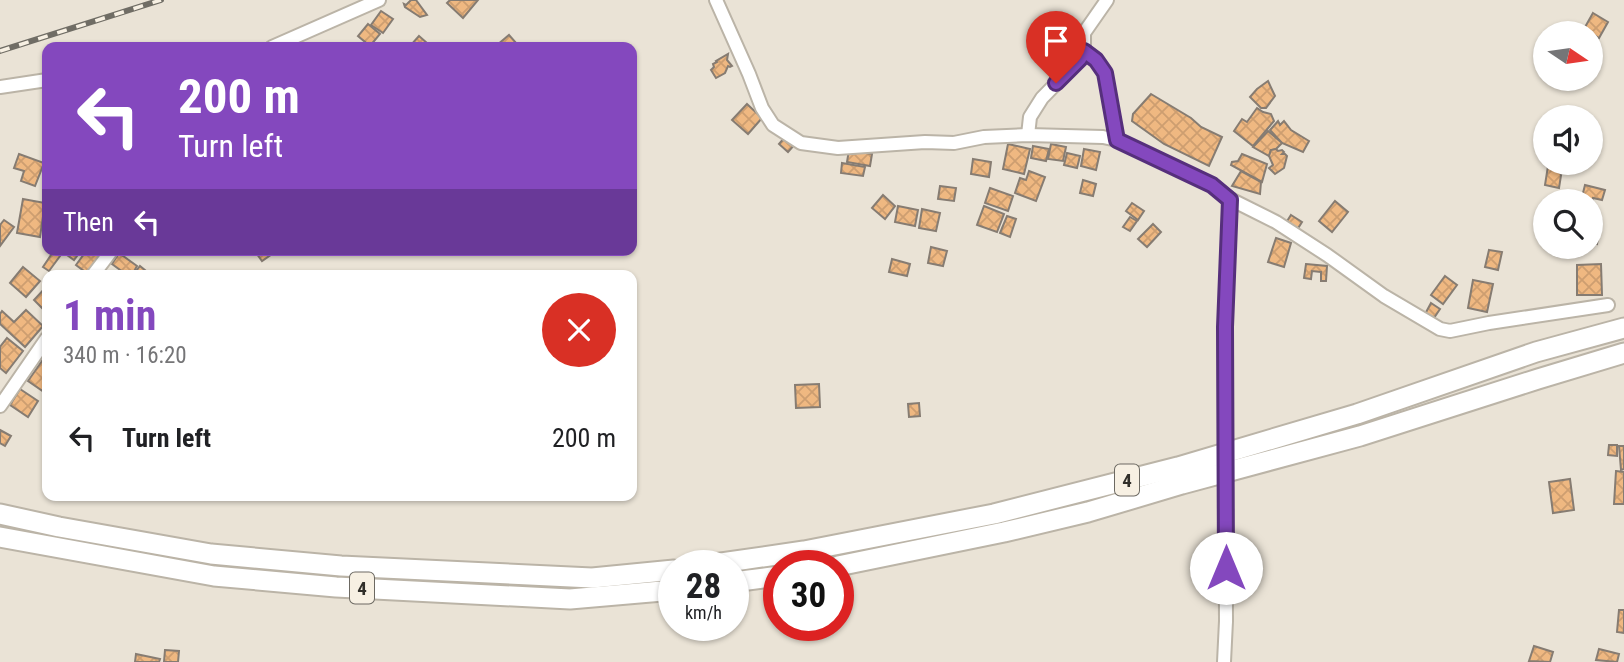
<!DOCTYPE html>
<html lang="en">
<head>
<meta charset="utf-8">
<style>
  :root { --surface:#fff; --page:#f2f2f2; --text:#202124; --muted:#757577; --accent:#8448be }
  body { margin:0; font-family:"Roboto Condensed",sans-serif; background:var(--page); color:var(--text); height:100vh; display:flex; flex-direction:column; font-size:26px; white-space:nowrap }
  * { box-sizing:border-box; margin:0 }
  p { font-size:23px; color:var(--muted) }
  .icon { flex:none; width:38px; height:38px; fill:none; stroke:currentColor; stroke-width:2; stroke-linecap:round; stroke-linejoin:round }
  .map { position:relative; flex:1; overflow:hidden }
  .side { position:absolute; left:42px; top:270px; width:595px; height:231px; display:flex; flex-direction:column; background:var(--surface); border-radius:14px; box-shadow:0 2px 5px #0004 }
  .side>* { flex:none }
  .top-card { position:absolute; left:42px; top:42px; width:595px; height:214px; border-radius:14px; box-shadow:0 2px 5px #0004; background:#8448be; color:#fff; overflow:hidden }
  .needle { width:46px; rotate:103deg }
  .controls { position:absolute; left:1533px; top:21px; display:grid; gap:14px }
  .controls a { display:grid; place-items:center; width:70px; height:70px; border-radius:50%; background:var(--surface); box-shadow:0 2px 5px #0004; font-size:35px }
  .speed { position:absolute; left:658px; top:550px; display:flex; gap:14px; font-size:35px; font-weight:700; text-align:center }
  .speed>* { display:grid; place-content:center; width:91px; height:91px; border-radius:50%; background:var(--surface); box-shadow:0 2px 5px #0004; line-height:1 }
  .speed small { font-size:18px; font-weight:400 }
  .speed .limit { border:10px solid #d22; background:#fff; color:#111 }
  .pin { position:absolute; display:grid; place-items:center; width:60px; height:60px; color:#fff; margin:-72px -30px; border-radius:50% 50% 50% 0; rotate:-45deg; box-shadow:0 0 7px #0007 }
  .pin .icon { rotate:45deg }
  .me { position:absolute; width:77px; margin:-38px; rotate:0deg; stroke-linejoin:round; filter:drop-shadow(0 0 5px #0008) }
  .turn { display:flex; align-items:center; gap:24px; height:147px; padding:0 21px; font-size:32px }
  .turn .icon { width:91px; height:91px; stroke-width:2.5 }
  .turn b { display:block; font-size:49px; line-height:60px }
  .then { display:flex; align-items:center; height:66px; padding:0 21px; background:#0003; gap:14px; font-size:26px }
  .round { display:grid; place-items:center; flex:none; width:74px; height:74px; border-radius:37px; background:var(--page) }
  .overview { display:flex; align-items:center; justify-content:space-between; height:119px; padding:0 21px }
  h1 { font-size:42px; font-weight:700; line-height:52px; color:var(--accent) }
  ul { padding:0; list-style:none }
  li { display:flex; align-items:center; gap:21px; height:98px; padding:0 21px }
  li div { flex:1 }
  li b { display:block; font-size:26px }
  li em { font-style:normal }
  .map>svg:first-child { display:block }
</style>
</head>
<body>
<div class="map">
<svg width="1624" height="662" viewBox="0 0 1624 662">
  <defs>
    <pattern id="building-cross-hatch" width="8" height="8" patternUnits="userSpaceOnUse" patternTransform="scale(1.75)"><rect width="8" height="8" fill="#efb881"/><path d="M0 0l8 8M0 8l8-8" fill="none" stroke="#cd9e70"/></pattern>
  </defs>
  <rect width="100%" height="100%" fill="#eae3d6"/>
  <g fill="url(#building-cross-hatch)" stroke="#867c72" stroke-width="2">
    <polygon points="411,0 416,0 427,15 420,17 405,7 404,4 406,5"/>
    <polygon points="450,0 478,0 463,18 447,3"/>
    <polygon points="381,11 393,19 383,33 371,25"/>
    <polygon points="1593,13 1608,22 1599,38 1584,29"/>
    <polygon points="368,24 380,34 370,46 358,36"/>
    <polygon points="509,35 517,44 513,47 499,47 497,45"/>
    <polygon points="419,36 427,43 423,47 413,47 411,45"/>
    <polygon points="728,54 727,60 732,66 730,67 728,66 725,73 716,78 711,70 714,67 713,64 717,62 716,61"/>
    <polygon points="1268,81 1275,96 1266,108 1261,108 1250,97 1257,89"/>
    <polygon points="1151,94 1191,118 1201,127 1222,137 1209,166 1164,144 1132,121 1133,114"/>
    <polygon points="747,104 762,118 748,134 732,120"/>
    <polygon points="1257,108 1263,112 1271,114 1274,121 1253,146 1234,131 1242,119 1247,122"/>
    <polygon points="1278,121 1280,125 1284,121 1291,130 1309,141 1303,152 1282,143 1270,130"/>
    <polygon points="1268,131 1282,143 1276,149 1271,150 1269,156 1253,147"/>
    <polygon points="786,136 795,144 788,152 779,144"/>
    <polygon points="1008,144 1030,149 1024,174 1003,169"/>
    <polygon points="1051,144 1066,147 1063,161 1048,159"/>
    <polygon points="1033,146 1049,149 1046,161 1031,158"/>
    <polygon points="1084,149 1100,152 1096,170 1081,166"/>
    <polygon points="1276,149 1278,151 1282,150 1284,152 1282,154 1285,154 1287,156 1284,168 1275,174 1269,168 1273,165 1269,156 1271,150"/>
    <polygon points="849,150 872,154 870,166 847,162"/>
    <polygon points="1067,153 1080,156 1077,168 1064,165"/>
    <polygon points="19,154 44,163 35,186 21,181 24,171 14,168"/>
    <polygon points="1242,154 1267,164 1262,182 1231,165 1232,162 1238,161"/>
    <polygon points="973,159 991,162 989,177 971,174"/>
    <polygon points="842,163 865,167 863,176 841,173"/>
    <polygon points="1548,166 1562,169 1559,188 1545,185"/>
    <polygon points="1029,171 1045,177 1036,201 1015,193 1020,178 1026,180"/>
    <polygon points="1241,171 1261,182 1260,194 1232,186"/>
    <polygon points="1083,180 1096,184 1093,196 1080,193"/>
    <polygon points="1585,185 1605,190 1602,200 1593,198 1591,207 1591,201 1581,201"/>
    <polygon points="940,186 956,188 954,201 938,199"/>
    <polygon points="990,188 1013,196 1008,211 985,203"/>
    <polygon points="883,195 895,206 885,219 872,208"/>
    <polygon points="23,199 45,203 40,237 17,233"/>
    <polygon points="1335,201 1348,212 1332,232 1319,221"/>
    <polygon points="1132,203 1144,211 1138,220 1126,211"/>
    <polygon points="898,206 918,210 915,226 895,222"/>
    <polygon points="984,206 1004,214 997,232 977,225"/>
    <polygon points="1543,206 1545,206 1545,227 1537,225"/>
    <polygon points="922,209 940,213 936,231 919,228"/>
    <polygon points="1291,215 1302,222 1295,233 1284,226"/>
    <polygon points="1007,216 1016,219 1010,237 1000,233"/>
    <polygon points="1130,217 1137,221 1130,231 1123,227"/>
    <polygon points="1591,219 1601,220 1597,244 1591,243"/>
    <polygon points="4,220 14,227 0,246 0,225"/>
    <polygon points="1153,224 1161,232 1147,247 1138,239"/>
    <polygon points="1276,238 1291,243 1284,267 1268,262"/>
    <polygon points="931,247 947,251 943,266 928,263"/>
    <polygon points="60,250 78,250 80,252 74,260"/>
    <polygon points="87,250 91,250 100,257 88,274 76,265"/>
    <polygon points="254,250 274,250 275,252 262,261"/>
    <polygon points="1489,250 1502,252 1498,270 1485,267"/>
    <polygon points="53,252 60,256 49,271 43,267"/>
    <polygon points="119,253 137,266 132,275 127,275 112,264"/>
    <polygon points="892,259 910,264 907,276 889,272"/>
    <polygon points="1306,264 1327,266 1326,281 1321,281 1321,272 1312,271 1311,279 1304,278"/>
    <polygon points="1601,264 1602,295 1577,295 1577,265"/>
    <polygon points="140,266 151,275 133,275"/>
    <polygon points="23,267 40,281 26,297 10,283"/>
    <polygon points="1445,276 1457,285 1443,304 1431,295"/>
    <polygon points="1473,280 1493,284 1487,312 1468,308"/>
    <polygon points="47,286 47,313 34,300"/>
    <polygon points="1431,303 1440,309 1432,321 1424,316"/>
    <polygon points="26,310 43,326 25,347 0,324 0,314 2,311 14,322"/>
    <polygon points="7,338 23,351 6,373 0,368 0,347"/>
    <polygon points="42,361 47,365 47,394 28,381"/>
    <polygon points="819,384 820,407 796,408 795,385"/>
    <polygon points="20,389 38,401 28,417 10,405"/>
    <polygon points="919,403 920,416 909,417 908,404"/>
    <polygon points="0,430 11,436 5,446 0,443"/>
    <polygon points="1609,445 1617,445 1617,456 1608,455"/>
    <polygon points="1619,446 1624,446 1624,469 1621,470"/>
    <polygon points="1616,471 1624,472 1624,504 1614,504"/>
    <polygon points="1570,479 1574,510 1553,513 1549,482"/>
    <polygon points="1619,610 1624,610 1624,633 1617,632"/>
    <polygon points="1534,646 1553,652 1550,662 1529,661"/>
    <polygon points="1599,649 1619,654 1617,662 1596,660"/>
    <polygon points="165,650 179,651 178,662 164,662"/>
    <polygon points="136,654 160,659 159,662 135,662"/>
  </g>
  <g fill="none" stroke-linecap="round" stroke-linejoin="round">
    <defs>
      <g id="minor">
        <polyline points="716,0 749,74 762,108 773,125 801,143 838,148 925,142 954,143 984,137 1028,135 1103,137 1117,140 1212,185 1230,199 1276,222 1327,255 1384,296 1440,329 1450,331 1489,323 1608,305"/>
        <polyline points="272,47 379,0"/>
        <polyline points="1084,51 1096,60 1105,73 1117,140"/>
        <polyline points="0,87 47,80"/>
        <polyline points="1028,135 1030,117 1042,98 1080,59 1084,51 1084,33 1107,0"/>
        <polyline points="93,275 112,250"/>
        <polyline points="1225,327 1230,199"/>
        <polyline points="0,406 47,338"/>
        <polyline points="1224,662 1226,621"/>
      </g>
      <g id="highway">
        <polyline points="0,514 59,527 211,554 341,566 592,578 674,570"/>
        <polyline points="0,537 214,576 336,587 570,599 674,590"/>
        <polyline points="707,565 804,551 994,514 1178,467 1357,414 1536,352 1624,328"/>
        <polyline points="838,566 1004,532 1088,512 1182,484 1360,436 1538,379 1624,353"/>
        <polyline points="733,582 779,576"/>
      </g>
    </defs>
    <use href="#minor" stroke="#bbb4a7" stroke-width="16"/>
    <use href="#highway" stroke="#bbb4a7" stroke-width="23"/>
    <use href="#minor" stroke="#fff" stroke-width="12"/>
    <use href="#highway" stroke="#fff" stroke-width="19"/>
    <defs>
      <polyline id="rail" points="0,51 161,0"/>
    </defs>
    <use href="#rail" stroke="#706d65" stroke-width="6"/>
    <use href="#rail" stroke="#f7f0e3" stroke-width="3.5" stroke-dasharray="10" stroke-linecap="butt"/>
    <defs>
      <polyline id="minor-bridge" points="1225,327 1226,621"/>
    </defs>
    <use href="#minor-bridge" stroke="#bbb4a7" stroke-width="16" stroke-linecap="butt"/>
    <use href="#minor-bridge" stroke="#fff" stroke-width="12"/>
  </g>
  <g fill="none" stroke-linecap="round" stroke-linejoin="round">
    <defs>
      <polyline id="route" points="1056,83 1080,59 1084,51 1096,60 1105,73 1117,140 1212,185 1230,200 1225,327 1226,568"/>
    </defs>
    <use href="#route" stroke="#562f7c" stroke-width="18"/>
    <use href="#route" stroke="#8448be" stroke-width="12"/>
  </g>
  <g text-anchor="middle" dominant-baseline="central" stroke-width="6" stroke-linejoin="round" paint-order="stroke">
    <g fill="#f7f0e3" stroke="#6c6962" stroke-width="2">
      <rect x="1115" y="464.5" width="24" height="31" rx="5"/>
      <rect x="350" y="572.5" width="24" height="31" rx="5"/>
    </g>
    <g font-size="19" font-weight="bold" fill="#312f2a">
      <text x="1127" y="480">4</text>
      <text x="362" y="588">4</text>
    </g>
  </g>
</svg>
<div class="controls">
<a><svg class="needle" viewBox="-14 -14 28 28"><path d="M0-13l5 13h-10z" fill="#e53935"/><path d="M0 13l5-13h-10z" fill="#757577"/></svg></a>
<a><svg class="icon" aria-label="sound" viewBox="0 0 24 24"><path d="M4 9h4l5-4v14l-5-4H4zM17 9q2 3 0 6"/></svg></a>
<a><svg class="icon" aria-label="search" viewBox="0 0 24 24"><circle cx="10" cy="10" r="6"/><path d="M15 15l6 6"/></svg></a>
</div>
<div class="speed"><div>28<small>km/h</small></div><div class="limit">30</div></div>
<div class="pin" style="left:1056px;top:83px;background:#d93025"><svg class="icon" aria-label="arrive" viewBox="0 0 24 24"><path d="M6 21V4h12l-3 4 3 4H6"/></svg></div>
<svg class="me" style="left:1226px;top:568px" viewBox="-20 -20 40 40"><circle r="19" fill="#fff"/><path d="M0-13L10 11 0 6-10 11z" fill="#8448be"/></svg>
<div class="top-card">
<div class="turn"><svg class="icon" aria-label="left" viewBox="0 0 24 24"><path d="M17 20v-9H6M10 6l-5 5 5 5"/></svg><div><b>200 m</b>Turn left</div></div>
<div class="then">Then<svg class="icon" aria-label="left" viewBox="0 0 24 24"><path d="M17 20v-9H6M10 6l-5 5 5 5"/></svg></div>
</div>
<section class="side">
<div class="overview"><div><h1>1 min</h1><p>340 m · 16:20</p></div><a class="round" style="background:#d93025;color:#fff"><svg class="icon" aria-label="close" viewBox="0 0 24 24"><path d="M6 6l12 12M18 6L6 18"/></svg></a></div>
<ul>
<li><svg class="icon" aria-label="left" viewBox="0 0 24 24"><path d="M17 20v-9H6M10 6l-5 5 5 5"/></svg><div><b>Turn left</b></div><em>200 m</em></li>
</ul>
</section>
</div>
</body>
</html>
